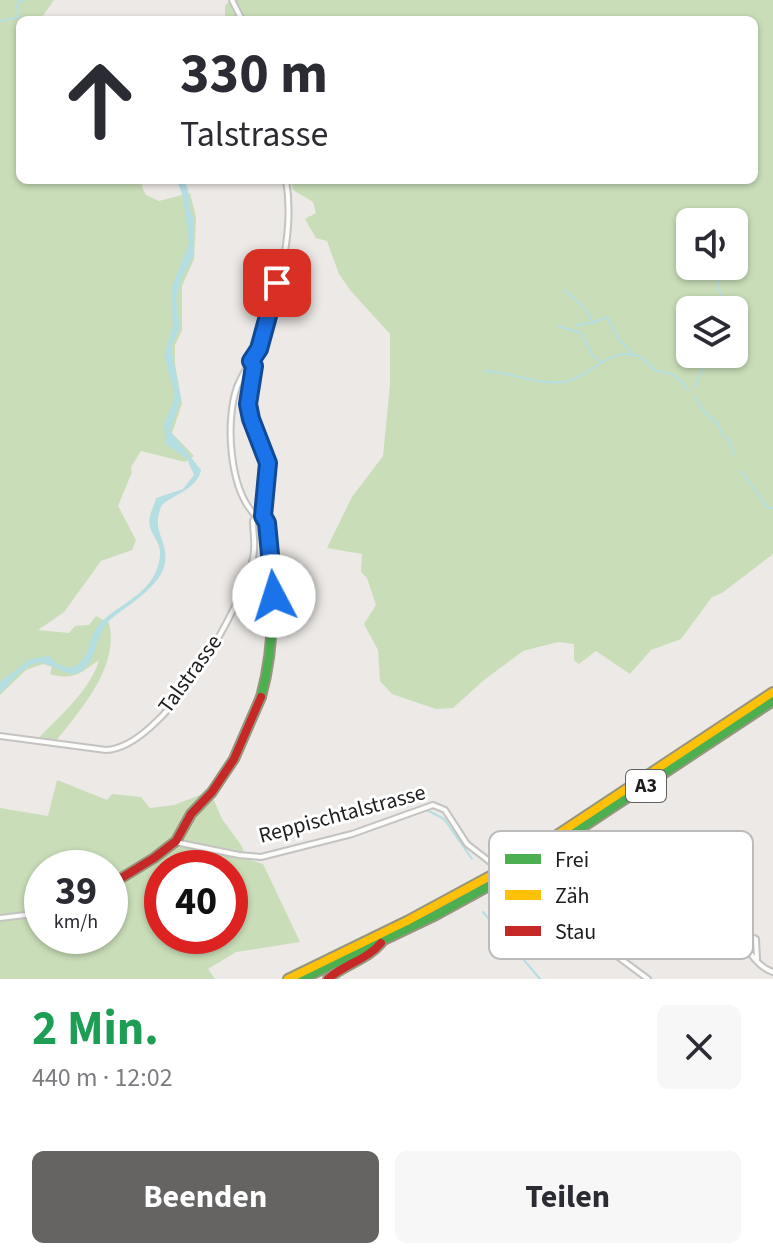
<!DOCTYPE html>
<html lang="de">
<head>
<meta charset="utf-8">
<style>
  :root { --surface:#fff; --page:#f7f7f7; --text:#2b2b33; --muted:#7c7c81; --accent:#656463 }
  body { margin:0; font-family:"Source Sans 3",sans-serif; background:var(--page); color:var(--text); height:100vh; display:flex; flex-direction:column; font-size:30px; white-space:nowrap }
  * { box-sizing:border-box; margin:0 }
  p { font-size:26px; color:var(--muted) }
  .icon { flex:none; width:44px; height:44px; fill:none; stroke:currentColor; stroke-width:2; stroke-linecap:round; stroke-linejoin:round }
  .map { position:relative; height:979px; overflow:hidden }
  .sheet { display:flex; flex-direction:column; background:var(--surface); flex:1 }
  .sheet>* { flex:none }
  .hud { position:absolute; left:16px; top:16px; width:742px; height:168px; border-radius:12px; box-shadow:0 2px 6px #0004; background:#fff; color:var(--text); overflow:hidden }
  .buttons { position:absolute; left:676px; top:208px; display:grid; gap:16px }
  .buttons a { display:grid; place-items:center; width:72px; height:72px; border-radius:12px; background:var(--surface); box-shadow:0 2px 6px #0004; font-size:40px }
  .speed { position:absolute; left:24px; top:850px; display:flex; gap:16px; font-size:40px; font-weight:700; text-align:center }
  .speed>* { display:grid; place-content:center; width:104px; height:104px; border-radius:50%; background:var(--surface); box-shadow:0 2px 6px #0004; line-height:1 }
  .speed small { font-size:20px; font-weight:400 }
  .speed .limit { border:12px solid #d22; background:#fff; color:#111 }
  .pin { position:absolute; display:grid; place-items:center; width:68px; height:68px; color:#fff; margin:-34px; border-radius:16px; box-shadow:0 4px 12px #0006 }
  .me { position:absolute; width:88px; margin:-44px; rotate:355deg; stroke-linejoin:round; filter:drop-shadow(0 0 6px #0008) }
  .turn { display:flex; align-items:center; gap:28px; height:168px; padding:0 32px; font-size:36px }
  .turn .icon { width:104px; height:104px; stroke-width:2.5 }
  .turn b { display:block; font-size:56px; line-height:68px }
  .round { display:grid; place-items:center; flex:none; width:84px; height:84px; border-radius:12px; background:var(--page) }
  .headline { display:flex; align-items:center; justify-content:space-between; height:136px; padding:0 32px }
  h1 { font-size:48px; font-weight:700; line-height:60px; color:#1e9e55 }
  .primary-button { display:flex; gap:16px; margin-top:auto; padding:16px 32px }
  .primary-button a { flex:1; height:92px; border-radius:12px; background:var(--accent); color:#fff; font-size:32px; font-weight:700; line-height:92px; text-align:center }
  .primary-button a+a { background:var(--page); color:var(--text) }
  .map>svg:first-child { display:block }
</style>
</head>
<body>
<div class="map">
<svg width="773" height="979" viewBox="0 0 773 979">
  <rect width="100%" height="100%" fill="#ece9e6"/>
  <g fill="#c9ddb8" fill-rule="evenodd">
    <path d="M0,0h54l-14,20h-20v160h123l-1,7 4,8 13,6 31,-8 6,24 -1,23 -1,19 -12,27v44l-7,15v19l7,40 -10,29 22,23 -9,6 -44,-11 -10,16 1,5 -14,34 18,34 -4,10 -31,11 -37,51 -26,18 31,3 6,-7 14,-1 7,-9 13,7c11,43 -29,88 -54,119l-17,-3c20,-22 53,-49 61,-79 -19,13 -25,21 -49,14l2,-7 -9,-3 -17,6 -26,25z"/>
    <path d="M232,0h541v554l-51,39 -10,4 -31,42 -30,11 -21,24 -34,-23 -17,13 -5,-4v-16l-16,-2 -35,9 -39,29 -31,28 -17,1 -44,-15 -12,-13 -2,-31 -14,-26 12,-19 -9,-27 -6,-6 1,-18 -35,-6 25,-51 31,-41 7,-71v-51l-40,-44 -11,-16 -12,-33 -11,-3 -11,-19 11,-6 -3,-11 -20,-12 -2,-10h463v-160h-529v-15zM690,222h44v44h-44zM690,310h44v44h-44z"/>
    <path d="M57,780l50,20 5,-6 29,3 9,11 24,-3 36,-14 12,28 19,26 6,14 16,5 37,78 -64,10 -28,17 7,10h-215v-171l48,8zM42,868h68v68h-68zM162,868h68v68h-68z"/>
  </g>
  <path fill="#b5dee3" d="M177,180h7l4,9 2,22 4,7v22l-1,17 -11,20 -6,22 4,29 -9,19 1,6 9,46 -11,32 31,39c-4,19 -25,23 -39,35 -12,27 6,32 3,58 -4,24 -39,43 -55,57 -16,15 -11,36 -27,50 -14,12 -31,-9 -46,-7 -15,2 -27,22 -37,30v-11l30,-23 19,-3 7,7 12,5c22,-3 19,-27 29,-41 17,-22 55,-31 62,-65 4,-20 -5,-21 -9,-35 -3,-9 4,-20 6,-29l27,-9 11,-14 -7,-16 -21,-15 -2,-20 9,-21 1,-11 -10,-36 9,-31 -2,-36 18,-45 -6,-47z"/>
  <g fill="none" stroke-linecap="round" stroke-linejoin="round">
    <g stroke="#b5dee3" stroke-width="2">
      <polyline points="0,21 19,17 17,6 19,1 24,0"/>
      <polyline points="714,266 721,297 721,310"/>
      <polyline points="564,290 585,308 593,323 607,317 619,340 634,354"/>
      <polyline points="576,325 593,323"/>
      <polyline points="558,326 581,333 592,355 600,361"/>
      <path d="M484,371c26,1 53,14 80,11 27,-4 43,-36 74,-26 8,2 12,12 19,15 2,1 10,2 12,2 8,3 14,10 19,17"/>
      <polyline points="695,387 708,354"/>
      <polyline points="694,396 705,413 718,424 722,435 730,441 734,456"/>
      <polyline points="741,471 767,507 773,508"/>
      <polyline points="427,810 444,819 472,859"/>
      <polyline points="483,912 540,979"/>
    </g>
    <defs>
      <g id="street">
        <polyline points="232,0 242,20"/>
        <path d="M256,516c-27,-26 -31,-95 -19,-129 8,-20 21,-35 27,-55 15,-49 31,-101 22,-152"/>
        <path d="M0,736l106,14c57,-2 136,-141 147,-192 3,-13 0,-24 0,-37l3,-5h7"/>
        <polyline points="175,842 239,855 261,857 352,834 433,805 445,810 467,844 489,861"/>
        <polyline points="516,881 648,979"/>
        <polyline points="0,918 42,913"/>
        <path d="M757,959l-1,-20 -7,-3 -5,4c3,12 16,28 29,32"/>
      </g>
      <g id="fast">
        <path d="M251,361l3,5 -5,23v20l18,51 -4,56 4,7c6,59 10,116 -6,174"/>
        <polyline points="302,979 436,915 518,870 773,701"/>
      </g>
      <polyline id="slow" points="288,979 407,921 516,862 773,692"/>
      <g id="jam">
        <polyline points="110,885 154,858 176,841 191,814 212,792 234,759 261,697"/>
        <path d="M328,979c16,-15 39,-19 53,-36"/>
      </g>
    </defs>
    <use href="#street" stroke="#c4c3c2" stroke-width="8"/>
    <use href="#fast" stroke="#97967d" stroke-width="12"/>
    <use href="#slow" stroke="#97967d" stroke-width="12"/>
    <use href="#jam" stroke="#97967d" stroke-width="12"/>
    <use href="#street" stroke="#fcfcfb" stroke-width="4"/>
    <use href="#fast" stroke="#4caf50" stroke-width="8"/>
    <use href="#slow" stroke="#ffc107" stroke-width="8"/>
    <use href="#jam" stroke="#c62828" stroke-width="8"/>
    <defs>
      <polyline id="street-bridge" points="489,861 516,881"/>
    </defs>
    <use href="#street-bridge" stroke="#c4c3c2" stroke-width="8" stroke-linecap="butt"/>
    <use href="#street-bridge" stroke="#fcfcfb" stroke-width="4"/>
  </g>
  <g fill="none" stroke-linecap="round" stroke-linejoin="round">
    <defs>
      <polyline id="route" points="274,596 267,523 263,516 268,463 251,419 248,404 254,366 251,361 259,349 277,283"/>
    </defs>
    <use href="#route" stroke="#114b97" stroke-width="20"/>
    <use href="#route" stroke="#1a73e8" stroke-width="14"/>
  </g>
  <g text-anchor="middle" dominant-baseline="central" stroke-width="6" stroke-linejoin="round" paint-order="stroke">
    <rect fill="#fff" stroke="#616161" stroke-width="2" x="626" y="770" width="40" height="32" rx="6"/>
    <g font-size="20" font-weight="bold" fill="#1d1d1d">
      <text x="646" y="786">A3</text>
    </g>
    <g font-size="22" fill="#1d1d1d" stroke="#fff">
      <text transform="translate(190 674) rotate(-54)">Talstrasse</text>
      <text transform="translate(342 814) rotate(-15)">Reppischtalstrasse</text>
    </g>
  </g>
  <rect x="489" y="831" width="264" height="128" rx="12" fill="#fff" stroke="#bbb" stroke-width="2"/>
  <rect x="505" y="854" width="36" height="10" fill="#4caf50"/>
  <rect x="505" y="890" width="36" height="10" fill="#ffc107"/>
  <rect x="505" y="926" width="36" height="10" fill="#c62828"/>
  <g font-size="22" fill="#1d1d1d">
    <text x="555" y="867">Frei</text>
    <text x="555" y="903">Zäh</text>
    <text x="555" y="939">Stau</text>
  </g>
</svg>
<div class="buttons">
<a><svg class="icon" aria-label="sound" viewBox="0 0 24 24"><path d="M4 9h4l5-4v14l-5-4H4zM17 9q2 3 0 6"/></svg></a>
<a><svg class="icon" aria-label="layers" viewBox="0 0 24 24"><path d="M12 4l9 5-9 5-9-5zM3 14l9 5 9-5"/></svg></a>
</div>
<div class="speed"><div>39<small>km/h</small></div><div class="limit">40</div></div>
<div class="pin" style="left:277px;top:283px;background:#d93025"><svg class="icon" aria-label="arrive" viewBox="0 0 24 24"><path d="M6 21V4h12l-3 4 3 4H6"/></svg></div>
<svg class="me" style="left:274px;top:596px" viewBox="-20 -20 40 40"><circle r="19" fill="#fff"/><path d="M0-13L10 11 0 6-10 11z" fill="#1a73e8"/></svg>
<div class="hud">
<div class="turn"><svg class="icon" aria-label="ahead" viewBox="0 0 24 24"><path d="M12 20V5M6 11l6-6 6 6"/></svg><div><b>330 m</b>Talstrasse</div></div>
</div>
</div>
<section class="sheet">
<div class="headline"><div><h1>2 Min.</h1><p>440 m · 12:02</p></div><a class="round"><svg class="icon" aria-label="close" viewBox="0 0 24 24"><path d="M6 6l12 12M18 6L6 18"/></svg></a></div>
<div class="primary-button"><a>Beenden</a><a>Teilen</a></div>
</section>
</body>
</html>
